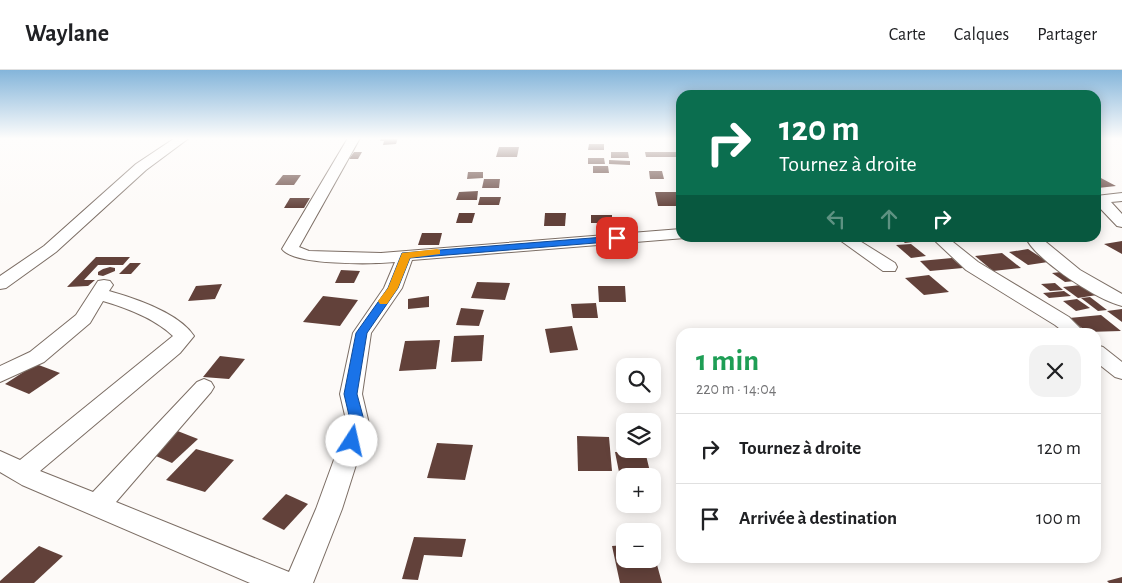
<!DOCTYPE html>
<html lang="fr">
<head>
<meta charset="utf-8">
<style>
  :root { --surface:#fff; --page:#f2f2f2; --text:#202124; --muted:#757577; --line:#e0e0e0 }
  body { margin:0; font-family:"Alegreya Sans",sans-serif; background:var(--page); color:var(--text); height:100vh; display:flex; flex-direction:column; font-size:19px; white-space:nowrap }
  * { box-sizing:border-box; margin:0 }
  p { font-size:16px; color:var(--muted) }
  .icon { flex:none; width:28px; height:28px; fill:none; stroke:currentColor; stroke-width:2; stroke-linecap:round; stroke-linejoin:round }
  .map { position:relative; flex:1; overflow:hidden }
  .side { position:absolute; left:676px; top:258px; width:425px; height:235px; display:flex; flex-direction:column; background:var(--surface); border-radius:15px; box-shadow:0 2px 12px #0003 }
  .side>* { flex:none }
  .guide { position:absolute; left:676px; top:20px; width:425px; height:152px; border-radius:15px; box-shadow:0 2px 12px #0003; background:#0b6e4f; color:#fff; overflow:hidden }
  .buttons { position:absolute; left:616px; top:288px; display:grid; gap:10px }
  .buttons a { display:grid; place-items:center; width:45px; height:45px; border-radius:10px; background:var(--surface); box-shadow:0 2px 12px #0003; font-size:25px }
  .pin { position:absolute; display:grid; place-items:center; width:42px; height:42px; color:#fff; margin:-21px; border-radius:10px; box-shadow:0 2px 8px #0006 }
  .me { position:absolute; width:55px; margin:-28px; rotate:10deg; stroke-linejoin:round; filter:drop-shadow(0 0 4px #0008) }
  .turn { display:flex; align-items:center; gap:18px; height:105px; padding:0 20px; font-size:22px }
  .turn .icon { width:65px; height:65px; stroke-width:2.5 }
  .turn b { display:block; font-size:35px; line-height:42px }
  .lanes { display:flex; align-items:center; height:48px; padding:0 20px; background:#0003; justify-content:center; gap:25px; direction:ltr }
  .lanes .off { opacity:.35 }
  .round { display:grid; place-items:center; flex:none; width:52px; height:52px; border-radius:15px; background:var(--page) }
  .headline { display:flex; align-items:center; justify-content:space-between; height:85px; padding:0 20px }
  h1 { font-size:30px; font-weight:600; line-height:38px; color:#1e9e55 }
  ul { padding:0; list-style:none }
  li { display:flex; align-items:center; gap:15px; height:70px; padding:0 20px; border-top:1px solid var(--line) }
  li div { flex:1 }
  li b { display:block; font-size:19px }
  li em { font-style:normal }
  header { display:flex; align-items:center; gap:30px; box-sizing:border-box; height:70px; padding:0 25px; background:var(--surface); border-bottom:1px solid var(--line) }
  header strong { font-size:24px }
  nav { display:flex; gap:28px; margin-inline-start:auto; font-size:18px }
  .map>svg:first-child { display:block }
</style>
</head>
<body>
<header>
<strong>Waylane</strong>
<nav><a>Carte</a><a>Calques</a><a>Partager</a></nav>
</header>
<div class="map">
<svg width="1122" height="513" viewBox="0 0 1122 513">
  <rect width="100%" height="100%" fill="#fdfaf8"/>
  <g fill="#62413a">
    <polygon points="381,68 398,68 396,74 383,75 384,71 380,71"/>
    <polygon points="589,74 604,74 604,80 588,80"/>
    <polygon points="499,77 519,77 517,87 496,87"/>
    <polygon points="354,82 362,82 358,89 349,89"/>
    <polygon points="611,82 628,82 629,88 611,88"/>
    <polygon points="645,82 677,82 678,87 646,87"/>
    <polygon points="588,88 604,88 605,94 588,94"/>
    <polygon points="609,90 630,91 630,95 609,94"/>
    <polygon points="593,96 608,96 609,103 593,103"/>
    <polygon points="649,101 662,101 664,109 650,109"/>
    <polygon points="468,102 483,102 483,108 467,109"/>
    <polygon points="283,105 301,105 294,115 275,115"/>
    <polygon points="1099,107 1116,116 1098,118 1096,117 1096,108"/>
    <polygon points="484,109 500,109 499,118 482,118"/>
    <polygon points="478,121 477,130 456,130 459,122"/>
    <polygon points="655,122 681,122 681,136 658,136"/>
    <polygon points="480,127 501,127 499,135 478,135"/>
    <polygon points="290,128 310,128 304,138 284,138"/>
    <polygon points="459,143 475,143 472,153 456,153"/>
    <polygon points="545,143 566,143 565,156 544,156"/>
    <rect x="591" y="145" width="21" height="8"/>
    <polygon points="422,163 442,163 439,175 418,175"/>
    <polygon points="899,168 925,168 929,170 905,173"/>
    <polygon points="1122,171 1122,184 1104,174"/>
    <polygon points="911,174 926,186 911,188 896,175"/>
    <polygon points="1028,179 1048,192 1028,195 1009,182"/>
    <polygon points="1002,183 1021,198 993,201 975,186"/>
    <polygon points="96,187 130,187 123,195 98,195 84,210 95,210 88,216 67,217"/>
    <polygon points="952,188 963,198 930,201 920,191"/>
    <polygon points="130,193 141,193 131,204 119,204"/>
    <polygon points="110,197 115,198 115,201 103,206 98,205 98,202 103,199"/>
    <polygon points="341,200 360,201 354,213 335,213"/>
    <polygon points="1061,202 1075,211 1065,212 1052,203"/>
    <polygon points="929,205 949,222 924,225 905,208"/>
    <polygon points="477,212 510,213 505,230 471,228"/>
    <polygon points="1055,213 1063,220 1050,221 1041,214"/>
    <polygon points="222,214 215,229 188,231 196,216"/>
    <polygon points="1081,215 1097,225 1078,228 1063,217"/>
    <polygon points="598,216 625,216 626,232 599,232"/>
    <polygon points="1064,221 1071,226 1049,228 1043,223"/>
    <polygon points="323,226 358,230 340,256 303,252"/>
    <polygon points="429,226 429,237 408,239 408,229"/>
    <polygon points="1090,227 1107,240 1098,241 1081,228"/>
    <polygon points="1077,229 1090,238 1076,241 1063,231"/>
    <polygon points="596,233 598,248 573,248 571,234"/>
    <polygon points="461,238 484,240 479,256 456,255"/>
    <polygon points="1122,239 1122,252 1107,241"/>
    <polygon points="1101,245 1121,261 1087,262 1069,248"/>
    <polygon points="572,256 578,280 550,283 545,259"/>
    <polygon points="996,258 1001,262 971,262 971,261"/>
    <polygon points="484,265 482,291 451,292 454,266"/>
    <polygon points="440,270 436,299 399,301 405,271"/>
    <polygon points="220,286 245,289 229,309 203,307"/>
    <polygon points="36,294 60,303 29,324 5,314"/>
    <polygon points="175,360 198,369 172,393 149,383"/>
    <polygon points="577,366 609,367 612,401 578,401"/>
    <polygon points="437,373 473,375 465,410 427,408"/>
    <polygon points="196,379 234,390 205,422 166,410"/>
    <polygon points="645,381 651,406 625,406 625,412 621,412 615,382"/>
    <polygon points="286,424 308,434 284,460 262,449"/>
    <polygon points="414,467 466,469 462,487 424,485 418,510 402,509"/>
    <polygon points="625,475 625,489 652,489 653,480 662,513 620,513 612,476"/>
    <polygon points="39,476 63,486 34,513 0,513 0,511"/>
    <polygon points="1122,507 1122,513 1109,513 1107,511"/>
  </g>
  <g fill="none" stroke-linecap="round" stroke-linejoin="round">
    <defs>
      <g id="minor">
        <polygon points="175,68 189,68 146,100 56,182 6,218 0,219 0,206 44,176 136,94"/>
        <path d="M348,68h12l-61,109 10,4 72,2 300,-24v9h4l-273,22 -10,28 -31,45 -9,61 7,30 -27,85 -29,74h-63l-228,-98 -22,-13v-21l20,9 153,-124c-19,-18 -46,-28 -70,-35l-13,22 -46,39 -44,20v-16l30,-14 46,-37 22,-34 6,-1 6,1 3,4 -4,6c25,7 70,22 85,45l-14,17 -140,118 53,21 104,-110 7,-3 7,3 3,5 -3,5 -95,110 173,70 27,-63 31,-85 -7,-30 13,-61 31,-45 11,-26c-21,2 -101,4 -113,-13z"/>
        <polygon points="1122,123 1122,131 1111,132 1122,144 1122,157 1117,156 1096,134 1096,126"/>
        <polygon points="837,168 855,168 895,193 897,197 895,201 883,201"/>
        <polygon points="932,168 948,168 978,192 1069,247 1084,262 1064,262 1055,255 966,200"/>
        <path d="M1026,168h15l39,32 42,24v12c-25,-6 -86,-46 -96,-68z"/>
        <polygon points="1096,275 1103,277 1122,292 1122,309 1115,307 1096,292"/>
      </g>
    </defs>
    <use href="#minor" stroke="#7c6e65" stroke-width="2"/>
    <use href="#minor" fill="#fff" fill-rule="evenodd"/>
  </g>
  <linearGradient id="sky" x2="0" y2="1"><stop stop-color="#84b5da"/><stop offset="0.49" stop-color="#fefdfc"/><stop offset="1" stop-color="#fefdfc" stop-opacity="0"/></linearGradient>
  <rect width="1122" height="140" fill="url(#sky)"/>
  <polygon fill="#1a73e8" stroke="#114b97" points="617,166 620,166 620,171 410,188 398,218 367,263 357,324 365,354 357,375 352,377 347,375 345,371 351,354 344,324 356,263 388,218 402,183"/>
  <polygon fill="#f59e0b" points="437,179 440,180 440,184 410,188 398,218 387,234 380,234 378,231 388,218 402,183"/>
</svg>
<div class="buttons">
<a><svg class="icon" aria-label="search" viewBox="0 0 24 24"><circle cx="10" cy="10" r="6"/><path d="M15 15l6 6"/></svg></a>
<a><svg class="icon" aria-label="layers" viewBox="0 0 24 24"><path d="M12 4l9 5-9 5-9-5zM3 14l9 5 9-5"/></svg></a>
<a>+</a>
<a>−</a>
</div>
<div class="pin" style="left:617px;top:168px;background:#d93025"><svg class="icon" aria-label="arrive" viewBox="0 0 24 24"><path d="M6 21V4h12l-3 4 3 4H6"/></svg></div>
<svg class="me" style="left:352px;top:371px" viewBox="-20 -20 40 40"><circle r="19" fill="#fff"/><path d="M0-13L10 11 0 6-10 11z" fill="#1a73e8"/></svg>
<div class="guide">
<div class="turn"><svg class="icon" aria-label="right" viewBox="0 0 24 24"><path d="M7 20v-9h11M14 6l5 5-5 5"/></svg><div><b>120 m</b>Tournez à droite</div></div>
<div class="lanes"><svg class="icon off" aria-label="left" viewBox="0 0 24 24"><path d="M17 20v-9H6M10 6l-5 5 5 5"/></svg><svg class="icon off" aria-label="ahead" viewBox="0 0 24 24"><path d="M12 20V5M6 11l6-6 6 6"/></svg><svg class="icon" aria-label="right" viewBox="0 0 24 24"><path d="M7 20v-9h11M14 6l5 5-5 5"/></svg></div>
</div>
<section class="side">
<div class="headline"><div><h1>1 min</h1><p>220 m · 14:04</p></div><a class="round"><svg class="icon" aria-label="close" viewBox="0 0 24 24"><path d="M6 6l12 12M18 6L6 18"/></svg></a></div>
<ul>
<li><svg class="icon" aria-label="right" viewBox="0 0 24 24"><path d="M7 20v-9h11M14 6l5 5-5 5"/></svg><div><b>Tournez à droite</b></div><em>120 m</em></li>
<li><svg class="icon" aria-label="arrive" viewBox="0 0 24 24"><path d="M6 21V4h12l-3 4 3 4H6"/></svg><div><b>Arrivée à destination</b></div><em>100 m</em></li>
</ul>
</section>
</div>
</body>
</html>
